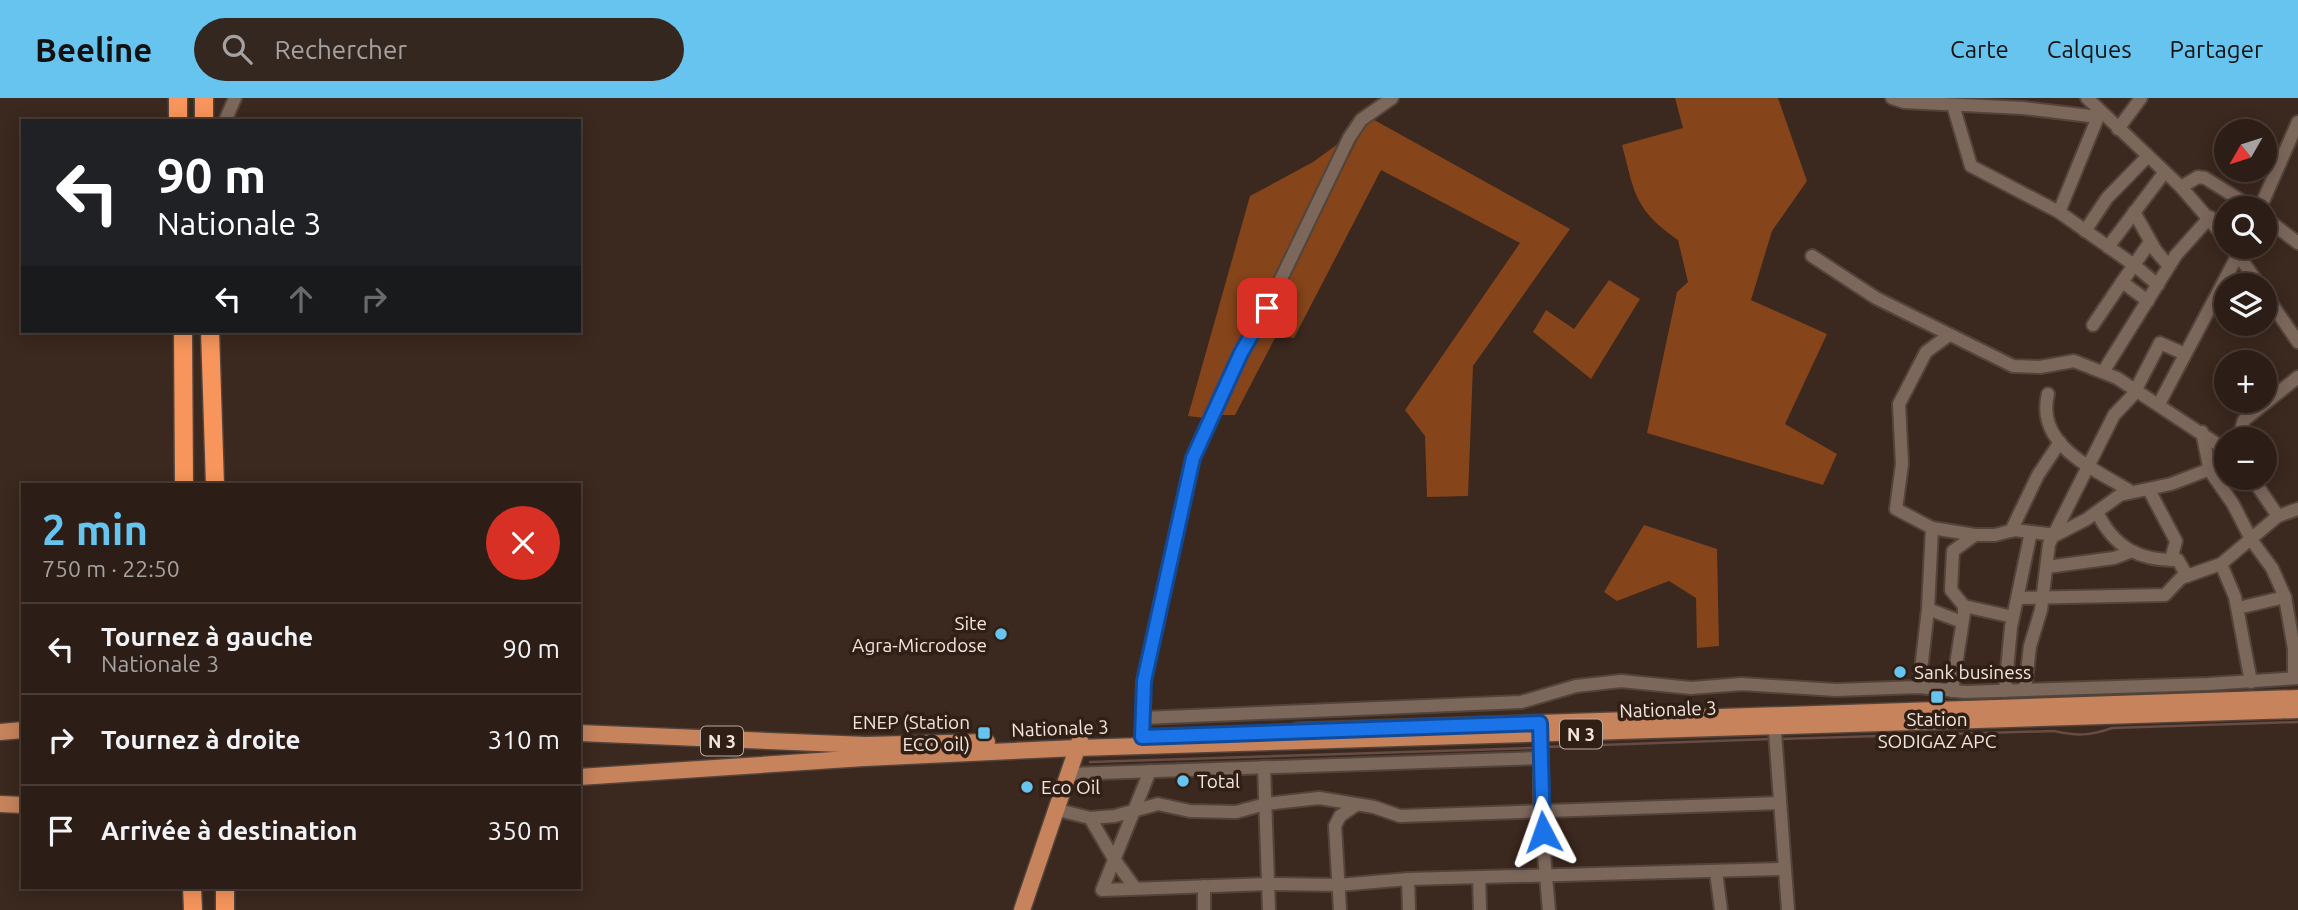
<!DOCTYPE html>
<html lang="fr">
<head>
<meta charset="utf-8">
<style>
  :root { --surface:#2c1e16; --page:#34271f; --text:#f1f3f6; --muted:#a6a2a1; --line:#483c35; --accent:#66c4ef }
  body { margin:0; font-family:Ubuntu,sans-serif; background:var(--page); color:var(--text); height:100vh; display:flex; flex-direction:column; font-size:26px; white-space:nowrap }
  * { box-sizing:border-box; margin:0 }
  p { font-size:23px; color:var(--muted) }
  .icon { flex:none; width:38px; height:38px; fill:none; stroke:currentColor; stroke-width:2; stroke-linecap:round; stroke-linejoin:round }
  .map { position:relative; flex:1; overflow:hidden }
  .panel { position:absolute; left:21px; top:385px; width:560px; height:406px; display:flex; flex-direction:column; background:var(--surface); border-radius:0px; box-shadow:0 4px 18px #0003,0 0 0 2px var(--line) }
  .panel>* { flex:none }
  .guide { position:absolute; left:21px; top:21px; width:560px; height:214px; border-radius:0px; box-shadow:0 4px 18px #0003,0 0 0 2px var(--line); background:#202124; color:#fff; overflow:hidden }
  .needle { width:46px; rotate:231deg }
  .buttons { position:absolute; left:2214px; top:21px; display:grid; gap:14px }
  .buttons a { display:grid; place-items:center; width:63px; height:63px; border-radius:50%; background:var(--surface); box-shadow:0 4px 18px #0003,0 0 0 2px var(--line); font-size:35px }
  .pin { position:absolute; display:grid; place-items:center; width:60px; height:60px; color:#fff; margin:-30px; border-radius:14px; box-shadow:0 4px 10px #0006 }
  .me { position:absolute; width:77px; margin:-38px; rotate:356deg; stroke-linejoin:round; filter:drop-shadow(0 0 5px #0008) }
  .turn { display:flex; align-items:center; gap:24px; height:147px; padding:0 21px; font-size:32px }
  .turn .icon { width:91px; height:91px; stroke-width:2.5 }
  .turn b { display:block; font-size:49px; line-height:60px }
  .lanes { display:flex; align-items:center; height:66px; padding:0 21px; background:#0003; justify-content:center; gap:35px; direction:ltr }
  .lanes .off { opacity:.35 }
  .round { display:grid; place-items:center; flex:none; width:74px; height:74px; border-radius:37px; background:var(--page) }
  .overview { display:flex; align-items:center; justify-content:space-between; height:119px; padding:0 21px }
  h1 { font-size:42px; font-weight:700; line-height:52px; color:var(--accent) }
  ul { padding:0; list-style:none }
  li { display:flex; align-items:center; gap:21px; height:91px; padding:0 21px; border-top:2px solid var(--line) }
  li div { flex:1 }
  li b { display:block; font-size:26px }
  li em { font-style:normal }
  header { display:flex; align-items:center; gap:42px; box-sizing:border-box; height:98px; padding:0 35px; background:var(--accent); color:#111 }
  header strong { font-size:33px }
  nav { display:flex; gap:38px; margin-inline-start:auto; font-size:24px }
  .search { width:490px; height:63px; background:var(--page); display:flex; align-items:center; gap:18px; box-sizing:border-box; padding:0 24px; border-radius:38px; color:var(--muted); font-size:26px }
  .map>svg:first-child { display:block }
</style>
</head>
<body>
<header>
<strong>Beeline</strong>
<div class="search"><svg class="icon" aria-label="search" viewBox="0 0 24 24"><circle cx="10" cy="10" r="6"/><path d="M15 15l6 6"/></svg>Rechercher</div>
<nav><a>Carte</a><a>Calques</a><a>Partager</a></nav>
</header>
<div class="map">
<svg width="2298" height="812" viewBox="0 0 2298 812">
  <rect width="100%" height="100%" fill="#3b281e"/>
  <g fill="#85441a">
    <path d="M1675,0h103l29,83 -35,50 -21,69 76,34 -42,90 52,30 -14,31 -176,-52 30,-141 11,-10 -10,-42c-44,-31 -43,-46 -56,-95l61,-17z"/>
    <polygon points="1369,19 1570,131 1473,268 1468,398 1427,399 1425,338 1405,312 1520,145 1381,72 1294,240 1276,238 1235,317 1217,317"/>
    <polygon points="1353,35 1205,320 1188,318 1250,98 1313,64"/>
    <polygon points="1609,182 1640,201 1591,281 1533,234 1546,212 1574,231"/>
    <polygon points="1644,427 1717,451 1719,548 1697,550 1696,500 1669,483 1617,503 1604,494"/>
  </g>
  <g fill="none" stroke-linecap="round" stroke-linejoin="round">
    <g stroke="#674c43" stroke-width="2.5">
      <path d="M1779,641l275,-8c22,5 36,5 58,-3l186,-6"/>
      <polyline points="1544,649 1772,641"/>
      <polyline points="1090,664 1534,650"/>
    </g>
    <defs>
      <g id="minor">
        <polyline points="1892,0 1904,4 2023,10 2098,19"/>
        <polyline points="2087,0 2181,89 2226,141"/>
        <polyline points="1953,7 1971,68 2059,114 2134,167 2122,184 2148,203"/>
        <polyline points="225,23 235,0"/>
        <polyline points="2118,31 2141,0"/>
        <polyline points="2181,89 2198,79 2205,80 2253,110"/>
        <polyline points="2260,110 2298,24"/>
        <polyline points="2059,114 2100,14"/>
        <polyline points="2134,114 2156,153 2169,168"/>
        <polyline points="2264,119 2298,145"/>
        <polyline points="2085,133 2107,100 2147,59"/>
        <polyline points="2150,144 2134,167 2158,187"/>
        <polyline points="2108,149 2164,75"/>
        <polyline points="2235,152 2259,187"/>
        <polyline points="1812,158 1876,200 2013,268 2040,269 2074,263 2117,280 2226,352"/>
        <polyline points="2264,195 2298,244"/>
        <polyline points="2093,227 2122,184"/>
        <polyline points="1949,237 1926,254 1899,306 1902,366 1896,411 1932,430 1975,437 1995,437 2014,432 2056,437 2087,421 2120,397 2171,386 2226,365"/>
        <polyline points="2103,274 2176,157 2210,119"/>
        <path d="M2048,296c-13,52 47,75 82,97"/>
        <polyline points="2159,306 2242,149"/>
        <polyline points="2202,334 2210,373 2233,406 2252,443 2272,470 2285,499 2294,551 2294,580"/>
        <polyline points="2238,341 2244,322 2298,279"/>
        <polyline points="2252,380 2278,418"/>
        <polyline points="2149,392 2176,443 2171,462"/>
        <path d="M2097,414c17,36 43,49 81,48l9,16"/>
        <polyline points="2011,433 2038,377 2060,344"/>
        <polyline points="2047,469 2114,460 2130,454"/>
        <polyline points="2018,500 2165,497 2181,480 2221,466"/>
        <polyline points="1964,508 2013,519"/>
        <polyline points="2238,510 2285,499"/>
        <polyline points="1928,511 1962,524"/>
        <polyline points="2251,584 2235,499 2221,466 2278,418 2298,411"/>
        <polyline points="1919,589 1928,511 1932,430"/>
        <polyline points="2025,592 2030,548 2041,512 2049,446 2114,317 2133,297 2160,245 2185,256"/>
        <polyline points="1952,593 1964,515 1964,508 1951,492 1953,453 1975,437"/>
        <polyline points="2005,593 2011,529 2031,434"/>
        <polyline points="1143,620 1521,604 1576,588 1621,583 1691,590 1742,586 1836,592 1919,589 1965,594 2208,586 2298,580"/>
        <polyline points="1774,620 1788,812"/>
        <polyline points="1540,627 1540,712 1549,812"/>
        <polyline points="1142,639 1144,583 1193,360 1241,255 1267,210 1349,40 1361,22 1392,0"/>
        <polyline points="1264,669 1269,812"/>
        <polyline points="1150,673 1102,792 1268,786 1339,787 1408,781 1784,771"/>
        <polyline points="1069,676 1540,660"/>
        <polyline points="1058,712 1090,720 1114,761 1135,790"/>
        <polyline points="1090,720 1115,718 1158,706 1190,713 1236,714 1266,706 1319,700 1374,709 1400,718 1780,705"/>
        <polyline points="1716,774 1721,812"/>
        <polyline points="1479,779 1480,812"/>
        <polyline points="1408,781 1409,812"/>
        <polyline points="1204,788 1204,812"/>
        <polyline points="1340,812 1335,728 1340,718 1356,707"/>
      </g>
      <g id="major">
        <polyline points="1297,633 2298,600"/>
        <polyline points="0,634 23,632"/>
        <polyline points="579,635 866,647 987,644"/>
        <polyline points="579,679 864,660 1077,650 2298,612"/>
        <polyline points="0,706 23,707"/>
        <polyline points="1022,812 1080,642"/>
      </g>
      <g id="highway">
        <polyline points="178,0 178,23"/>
        <polyline points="204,0 204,23"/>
        <polyline points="183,233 184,387"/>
        <polyline points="210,233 215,387"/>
        <polyline points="192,789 193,812"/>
        <polyline points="225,789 225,812"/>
      </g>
    </defs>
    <use href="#minor" stroke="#53443b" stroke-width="16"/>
    <use href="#major" stroke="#53443b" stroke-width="19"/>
    <use href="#highway" stroke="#53443b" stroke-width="21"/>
    <use href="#minor" stroke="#7c675b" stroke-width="12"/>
    <use href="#major" stroke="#c6835c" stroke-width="16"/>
    <use href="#highway" stroke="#f7955c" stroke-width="18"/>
  </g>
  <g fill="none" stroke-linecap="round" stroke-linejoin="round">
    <defs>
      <polyline id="route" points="1267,210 1241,255 1193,360 1144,583 1142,639 1540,625 1543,734"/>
    </defs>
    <use href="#route" stroke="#114b97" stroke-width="18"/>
    <use href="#route" stroke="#1a73e8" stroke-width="12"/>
  </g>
  <g fill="#66c4ef" stroke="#301f15" stroke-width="2.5">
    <circle cx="1001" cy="536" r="7"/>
    <circle cx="1900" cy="574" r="7"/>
    <rect x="1930" y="592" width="14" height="14" rx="3.5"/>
    <rect x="977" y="628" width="14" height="14" rx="3.5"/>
    <circle cx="1183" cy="683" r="7"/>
    <circle cx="1027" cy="689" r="7"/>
  </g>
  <g text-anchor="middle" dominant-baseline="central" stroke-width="7" stroke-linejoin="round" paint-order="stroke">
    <g fill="#301f15" stroke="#b8aaa2" stroke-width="2">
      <rect x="1560" y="621.5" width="42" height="29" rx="5"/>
      <rect x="701" y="628.5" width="42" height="29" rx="5"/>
    </g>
    <g font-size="18" font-weight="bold" fill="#f2e5de">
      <text x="1581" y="636">N 3</text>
      <text x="722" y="643">N 3</text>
    </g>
    <g font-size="19" fill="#f2e5de" stroke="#301f15" text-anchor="start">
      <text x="987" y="525" text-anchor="end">Site<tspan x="987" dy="22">Agra-Microdose</tspan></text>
      <text x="1914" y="574">Sank business</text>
      <text x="1937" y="621" text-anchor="middle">Station<tspan x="1937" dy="22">SODIGAZ APC</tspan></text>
      <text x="970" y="624" text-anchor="end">ENEP (Station<tspan x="970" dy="22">ECO oil)</tspan></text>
      <text x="1197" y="683">Total</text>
      <text x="1041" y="689">Eco Oil</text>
    </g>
    <g font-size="19" fill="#f2e5de" stroke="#301f15">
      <text transform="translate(1668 611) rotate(-2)">Nationale 3</text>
      <text transform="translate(1060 630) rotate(-2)">Nationale 3</text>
    </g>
  </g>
</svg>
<div class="buttons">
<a><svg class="needle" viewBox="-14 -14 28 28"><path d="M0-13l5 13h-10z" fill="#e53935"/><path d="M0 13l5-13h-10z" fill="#a6a2a1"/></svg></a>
<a><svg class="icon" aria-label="search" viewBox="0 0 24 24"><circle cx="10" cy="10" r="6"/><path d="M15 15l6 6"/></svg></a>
<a><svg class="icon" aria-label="layers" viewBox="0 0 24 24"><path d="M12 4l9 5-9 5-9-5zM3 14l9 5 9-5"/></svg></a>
<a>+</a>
<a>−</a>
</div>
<div class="pin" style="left:1267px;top:210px;background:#d93025"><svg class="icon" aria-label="arrive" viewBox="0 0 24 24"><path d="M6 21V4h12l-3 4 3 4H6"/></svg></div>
<svg class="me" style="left:1543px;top:734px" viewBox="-20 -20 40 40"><path d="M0-17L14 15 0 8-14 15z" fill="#1a73e8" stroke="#fff" stroke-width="4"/></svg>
<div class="guide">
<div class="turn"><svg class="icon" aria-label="left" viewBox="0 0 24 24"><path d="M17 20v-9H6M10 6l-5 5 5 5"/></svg><div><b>90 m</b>Nationale 3</div></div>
<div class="lanes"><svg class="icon" aria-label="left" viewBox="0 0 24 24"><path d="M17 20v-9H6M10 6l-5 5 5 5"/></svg><svg class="icon off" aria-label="ahead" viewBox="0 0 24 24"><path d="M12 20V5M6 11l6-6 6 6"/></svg><svg class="icon off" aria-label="right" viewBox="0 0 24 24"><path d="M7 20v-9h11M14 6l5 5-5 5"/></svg></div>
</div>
<section class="panel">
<div class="overview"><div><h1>2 min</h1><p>750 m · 22:50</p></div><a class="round" style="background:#d93025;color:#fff"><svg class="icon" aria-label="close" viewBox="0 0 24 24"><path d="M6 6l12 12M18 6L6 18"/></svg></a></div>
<ul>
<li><svg class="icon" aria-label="left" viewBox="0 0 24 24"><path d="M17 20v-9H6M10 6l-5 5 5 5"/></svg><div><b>Tournez à gauche</b><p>Nationale 3</p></div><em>90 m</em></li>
<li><svg class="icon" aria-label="right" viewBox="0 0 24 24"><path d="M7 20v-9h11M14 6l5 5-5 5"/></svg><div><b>Tournez à droite</b></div><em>310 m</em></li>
<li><svg class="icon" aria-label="arrive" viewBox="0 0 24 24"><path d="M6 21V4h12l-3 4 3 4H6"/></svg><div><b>Arrivée à destination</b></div><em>350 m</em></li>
</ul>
</section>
</div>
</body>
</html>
